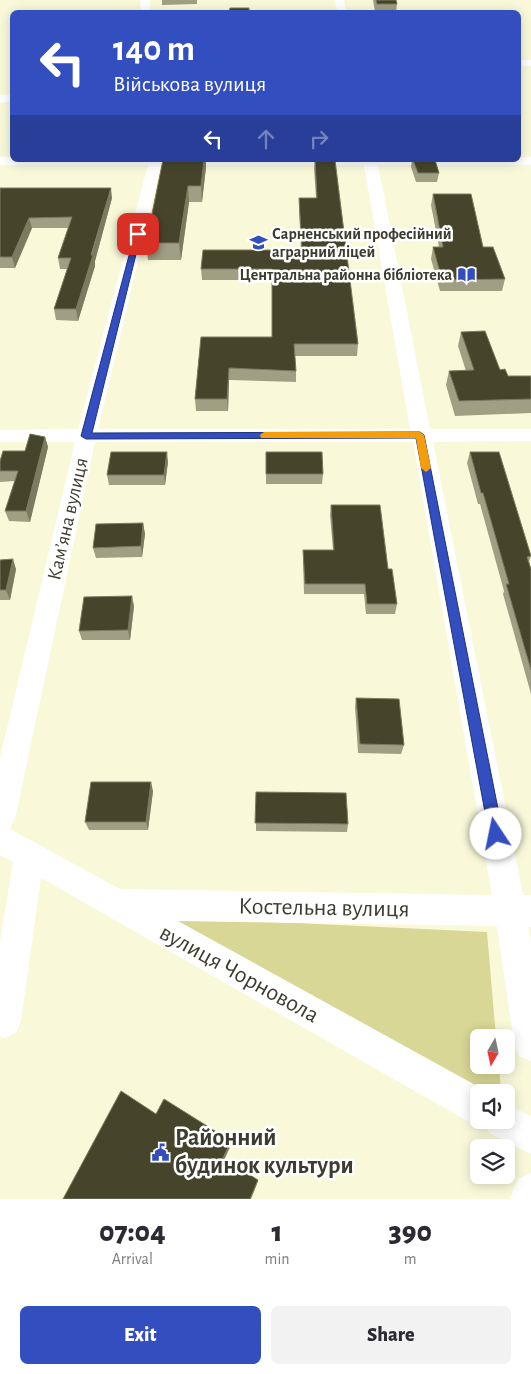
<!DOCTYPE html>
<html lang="en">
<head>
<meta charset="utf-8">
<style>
  :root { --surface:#fff; --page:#f2f2f3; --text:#2b2b33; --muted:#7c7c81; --accent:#324ebf }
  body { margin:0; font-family:"Alegreya Sans",sans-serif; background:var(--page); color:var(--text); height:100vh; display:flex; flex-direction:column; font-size:19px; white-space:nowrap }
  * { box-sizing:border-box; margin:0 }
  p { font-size:16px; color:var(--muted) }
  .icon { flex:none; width:28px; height:28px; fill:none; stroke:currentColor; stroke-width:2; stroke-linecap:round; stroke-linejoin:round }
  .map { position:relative; height:1199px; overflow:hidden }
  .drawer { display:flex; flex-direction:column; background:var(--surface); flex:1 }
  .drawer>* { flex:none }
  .guide { position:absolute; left:10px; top:10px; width:511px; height:152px; border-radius:8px; box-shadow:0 2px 12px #0003; background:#324ebf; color:#fff; overflow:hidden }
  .needle { width:32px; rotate:189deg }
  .controls { position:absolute; left:470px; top:1029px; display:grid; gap:10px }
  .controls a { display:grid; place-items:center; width:45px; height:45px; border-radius:8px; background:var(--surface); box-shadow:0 2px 12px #0003; font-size:25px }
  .pin { position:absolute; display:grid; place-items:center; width:42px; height:42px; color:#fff; margin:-21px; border-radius:10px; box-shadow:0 2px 8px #0006 }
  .me { position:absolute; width:55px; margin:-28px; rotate:349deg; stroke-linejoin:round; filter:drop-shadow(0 0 4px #0008) }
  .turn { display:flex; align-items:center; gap:18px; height:105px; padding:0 20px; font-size:22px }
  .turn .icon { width:65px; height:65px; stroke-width:2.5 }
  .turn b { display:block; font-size:35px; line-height:42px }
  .lanes { display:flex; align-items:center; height:48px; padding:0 20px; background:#0003; justify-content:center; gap:25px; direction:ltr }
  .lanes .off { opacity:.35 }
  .eta { display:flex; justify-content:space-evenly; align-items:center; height:85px; text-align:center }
  .eta b { font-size:30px; font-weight:800; line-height:35px }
  .action { display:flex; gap:10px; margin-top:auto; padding:10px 20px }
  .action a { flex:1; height:58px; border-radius:8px; background:var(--accent); color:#fff; font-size:20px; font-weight:800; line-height:58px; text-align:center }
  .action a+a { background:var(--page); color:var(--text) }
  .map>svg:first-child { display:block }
</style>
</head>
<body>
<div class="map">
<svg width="531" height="1199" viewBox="0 0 531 1199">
  <rect width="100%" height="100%" fill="#f9f9da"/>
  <polygon fill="#d8d795" points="168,917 487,932 496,1037 479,1038 479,1065 499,1065 501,1092 482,1092"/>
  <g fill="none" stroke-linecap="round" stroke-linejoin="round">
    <g fill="#fff" fill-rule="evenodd">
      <polygon points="140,0 150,0 149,12 141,12"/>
      <polygon points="334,0 344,0 346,12 338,12"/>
      <rect x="519" y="60" width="12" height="6"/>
      <polygon points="0,95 12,95 12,101 0,103"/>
      <path d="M0,157h12v3h507v-3h12v8h-153l52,264h101v12l-98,1 90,453h8v32h-3l3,15v119l-12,-5 -5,-12 -17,-118 -319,-5 310,171h-9v28h27v-16l25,12v38l-42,-21 -4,-10 -6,2 -13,-5 -425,-242 -20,143 -5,12 -12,5 -4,-2v-95l13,-79 -13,-7v-97l75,-316h-75v-12l78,-1 70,-264h-148zM161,165h203l46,264h-312zM95,442h318l79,453 -372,-6 -110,-60 5,-10z"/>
      <polygon points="531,1173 531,1199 510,1199 518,1179"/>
    </g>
  </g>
  <g fill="#a09f83">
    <polygon points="162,0 197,0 197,4 162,5"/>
    <polygon points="373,0 396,0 397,4 396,12 375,12"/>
    <polygon points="163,160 206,160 206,167 202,202 189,202 181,260 148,260 146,243"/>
    <polygon points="315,160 358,344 357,356 295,356 296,371 296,382 229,380 228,411 196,411 195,399 201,337 272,337 272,280 202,280 201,269 301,250 299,209 299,198 316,198 314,169"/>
    <polygon points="412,160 435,160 439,173 437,182 416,182 411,167"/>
    <polygon points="0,188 112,198 95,261 95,266 78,321 56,320 54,309 67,269 60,269 58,258 68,228 32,228 15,268 0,268"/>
    <polygon points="433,194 483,247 505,279 502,291 440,291 431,259 433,247 439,247 431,205"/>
    <polygon points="461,332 508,376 531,376 531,413 455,416 446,385 449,371 466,371 458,346"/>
    <polygon points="45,437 48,447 30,522 9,521 5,511 15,481 0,482 0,461 25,451"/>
    <polygon points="266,452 323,474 322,484 266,484"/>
    <polygon points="470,452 531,556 529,562 531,569 531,694 503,594 504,591 480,504 478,504 467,463"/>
    <polygon points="168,462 165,485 109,485 107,475"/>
    <polygon points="331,505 388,569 397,604 395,614 366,614 364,594 304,594 303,560 303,550 333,550 330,515"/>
    <polygon points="143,523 145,534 142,557 96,558 93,548"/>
    <polygon points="0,560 16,569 10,600 0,600"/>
    <polygon points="134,606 130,640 82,640 79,631"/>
    <polygon points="356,698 404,745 401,754 358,753 355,707"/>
    <polygon points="153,791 148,830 89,830 85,822"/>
    <polygon points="256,792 348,824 347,832 256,831"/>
  </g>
  <g fill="#7c7b60">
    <polygon points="204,160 206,160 206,167 202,202 201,186"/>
    <polygon points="188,186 189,202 181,260 179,243"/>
    <polygon points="111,188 112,198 95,261 95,266 78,321 76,309"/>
    <polygon points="29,218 32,228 15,268 12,257"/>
    <polygon points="229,368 229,380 228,411 227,399"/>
    <polygon points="45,437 48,447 30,522 26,511"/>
    <polygon points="167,452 168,462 165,485 164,475"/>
    <polygon points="143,523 145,534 142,557 141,546"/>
    <polygon points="13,559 16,569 10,600 6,590"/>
    <polygon points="132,596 134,606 130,640 128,630"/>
    <polygon points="151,782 153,791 148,830 146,822"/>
    <polygon points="231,1141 232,1143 224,1160 223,1158"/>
    <polygon points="258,1180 258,1181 251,1199 250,1199"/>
  </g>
  <g fill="#46452c" stroke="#7c7b60">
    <polygon points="376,0 396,0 397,4 377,4"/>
    <polygon points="230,8 249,8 249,12 229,12"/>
    <polygon points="163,160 204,160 201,186 188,186 179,243 146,243"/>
    <polygon points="315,160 335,160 358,344 294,344 296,371 229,368 227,399 195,399 201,337 272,337 272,269 201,269 203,250 302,250 299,198 317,198"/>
    <polygon points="413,160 435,160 439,173 418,173"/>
    <polygon points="0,188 111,188 91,255 93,255 76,309 54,309 71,258 58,258 72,217 29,218 12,257 0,257"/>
    <polygon points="433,194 471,194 483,247 493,247 505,279 442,280 433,247 443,247"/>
    <polygon points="485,331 500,370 505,369 508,376 531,376 531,399 459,401 449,371 474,370 461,332"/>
    <polygon points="30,434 45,437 26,511 5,511 18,471 0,471 0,461 3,451 25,451"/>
    <polygon points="111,452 167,452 164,475 107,475"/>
    <polygon points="266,452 322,452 323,474 266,474"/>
    <polygon points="470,452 499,452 531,556 527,557 531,569 531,670 506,584 509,584 483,493 481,493"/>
    <polygon points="331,505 380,505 388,569 392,569 397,604 367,604 365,584 305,584 303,550 334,550"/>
    <polygon points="143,523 141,546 93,548 96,524"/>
    <polygon points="13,559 6,590 0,590 0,560"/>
    <polygon points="132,596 128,630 79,631 84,597"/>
    <polygon points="356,698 399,699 404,745 360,744"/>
    <polygon points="91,782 151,782 146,822 85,822"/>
    <polygon points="256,792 346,793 348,824 255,823"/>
    <polygon points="121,1091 156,1114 164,1099 231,1141 223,1158 258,1180 250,1199 63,1199"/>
  </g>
  <polygon fill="#324ebf" stroke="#20337c" points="135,233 141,234 92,433 420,432 424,435 503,834 501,839 496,841 491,839 489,834 416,438 86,439 81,436"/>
  <polygon fill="#f59e0b" points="264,432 420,432 424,435 431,468 426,472 421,468 416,438 261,438 260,435"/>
  <defs>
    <symbol id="university-bare" viewBox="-9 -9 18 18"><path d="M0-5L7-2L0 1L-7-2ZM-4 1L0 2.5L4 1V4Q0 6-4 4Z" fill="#324ebf" stroke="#fff" stroke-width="2.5" paint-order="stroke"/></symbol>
    <symbol id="library-bare" viewBox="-9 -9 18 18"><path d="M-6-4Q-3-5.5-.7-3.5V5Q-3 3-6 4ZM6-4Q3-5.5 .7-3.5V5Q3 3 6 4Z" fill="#324ebf" stroke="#fff" stroke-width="2.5" paint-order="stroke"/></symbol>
    <symbol id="civic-bare" viewBox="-9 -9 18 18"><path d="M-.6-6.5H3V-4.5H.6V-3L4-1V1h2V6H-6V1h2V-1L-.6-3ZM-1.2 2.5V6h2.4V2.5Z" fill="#324ebf" stroke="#fff" stroke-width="2.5" paint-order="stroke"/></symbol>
  </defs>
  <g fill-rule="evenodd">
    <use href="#university-bare" x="246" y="230" width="25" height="25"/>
    <use href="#library-bare" x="454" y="262" width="25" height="25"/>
    <use href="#civic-bare" x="148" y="1140" width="25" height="25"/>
  </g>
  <g text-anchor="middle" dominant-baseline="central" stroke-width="5" stroke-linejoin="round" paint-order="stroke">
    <g font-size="16" font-weight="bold" fill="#3d3c30" stroke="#fff" text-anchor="start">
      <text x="272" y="234">Сарненський професійний<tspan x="272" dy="18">аграрний ліцей</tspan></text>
      <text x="452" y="275" text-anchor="end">Центральна районна бібліотека</text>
    </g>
    <g font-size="20" fill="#3d3c30" stroke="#fff">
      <text transform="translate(68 519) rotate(-77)">Камʼяна вулиця</text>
    </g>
    <g font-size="24" fill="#3d3c30" stroke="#fff">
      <text transform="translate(324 908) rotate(1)">Костельна вулиця</text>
      <text transform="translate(239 974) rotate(29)">вулиця Чорновола</text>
    </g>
    <g font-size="24" font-weight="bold" fill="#3d3c30" stroke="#fff" text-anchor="start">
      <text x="175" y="1138">Районний<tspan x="175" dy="28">будинок культури</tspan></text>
    </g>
  </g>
</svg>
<div class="controls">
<a><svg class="needle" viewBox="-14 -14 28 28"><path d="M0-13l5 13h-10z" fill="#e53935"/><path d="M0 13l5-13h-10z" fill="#7c7c81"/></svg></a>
<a><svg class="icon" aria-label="sound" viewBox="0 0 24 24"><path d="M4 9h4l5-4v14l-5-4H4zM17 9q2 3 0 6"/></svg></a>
<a><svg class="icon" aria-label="layers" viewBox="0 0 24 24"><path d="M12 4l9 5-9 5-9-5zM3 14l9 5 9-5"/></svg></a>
</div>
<div class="pin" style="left:138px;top:234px;background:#d93025"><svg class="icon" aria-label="arrive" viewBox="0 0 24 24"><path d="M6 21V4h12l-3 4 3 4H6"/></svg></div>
<svg class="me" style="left:496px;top:834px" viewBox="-20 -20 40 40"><circle r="19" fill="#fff"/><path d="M0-13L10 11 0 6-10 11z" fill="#324ebf"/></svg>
<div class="guide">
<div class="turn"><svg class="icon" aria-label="left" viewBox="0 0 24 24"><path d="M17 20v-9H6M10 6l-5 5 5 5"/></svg><div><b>140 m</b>Військова вулиця</div></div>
<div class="lanes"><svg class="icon" aria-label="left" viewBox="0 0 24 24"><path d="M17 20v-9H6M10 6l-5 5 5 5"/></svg><svg class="icon off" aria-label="ahead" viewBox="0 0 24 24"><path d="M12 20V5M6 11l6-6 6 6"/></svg><svg class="icon off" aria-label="right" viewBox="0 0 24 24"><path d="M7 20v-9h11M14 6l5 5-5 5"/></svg></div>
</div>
</div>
<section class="drawer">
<div class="eta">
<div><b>07:04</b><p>Arrival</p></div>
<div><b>1</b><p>min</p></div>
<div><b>390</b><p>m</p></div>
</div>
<div class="action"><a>Exit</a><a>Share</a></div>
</section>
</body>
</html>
